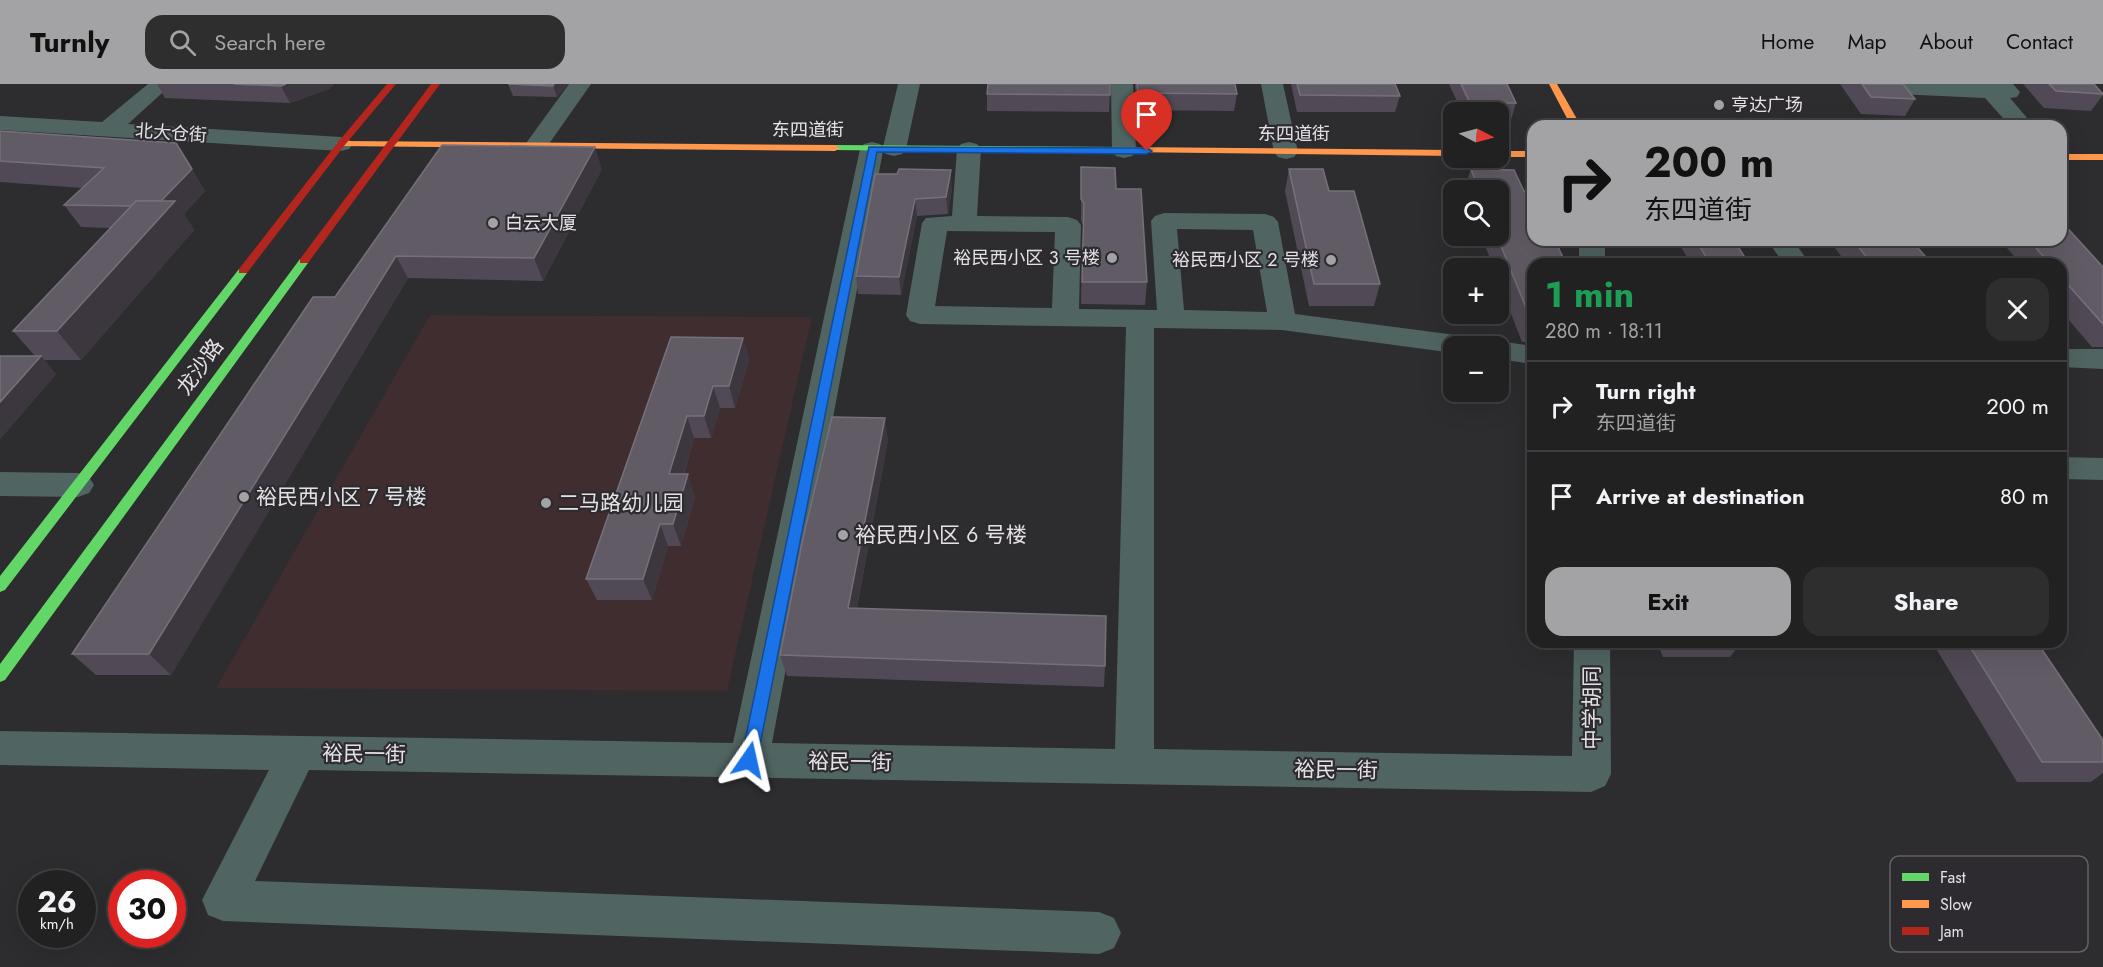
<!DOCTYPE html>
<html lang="en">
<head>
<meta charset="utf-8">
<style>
  :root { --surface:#222122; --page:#2e2e2f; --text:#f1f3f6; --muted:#a2a3a5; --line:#3f3e40; --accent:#a3a2a4 }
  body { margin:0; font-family:Jost,"Noto Sans SC",sans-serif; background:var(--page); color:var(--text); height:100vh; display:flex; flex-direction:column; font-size:22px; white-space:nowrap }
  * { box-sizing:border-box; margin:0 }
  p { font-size:20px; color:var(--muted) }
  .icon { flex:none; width:33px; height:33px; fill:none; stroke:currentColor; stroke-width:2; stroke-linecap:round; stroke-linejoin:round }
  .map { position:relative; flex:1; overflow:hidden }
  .sheet { position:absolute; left:1527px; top:174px; width:540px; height:390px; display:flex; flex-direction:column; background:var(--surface); border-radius:18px; box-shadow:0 6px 24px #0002,0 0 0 2px var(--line) }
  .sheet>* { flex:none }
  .top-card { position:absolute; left:1527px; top:36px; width:540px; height:126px; border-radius:18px; box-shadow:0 6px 24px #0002,0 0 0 2px var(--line); background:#a3a2a4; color:#111; overflow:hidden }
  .needle { width:39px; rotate:96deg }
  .buttons { position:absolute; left:1443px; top:18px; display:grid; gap:12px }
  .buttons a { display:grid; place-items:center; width:66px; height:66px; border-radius:12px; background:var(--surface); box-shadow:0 6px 24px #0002,0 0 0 2px var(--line); font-size:30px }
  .speed { position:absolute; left:18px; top:786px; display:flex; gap:12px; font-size:30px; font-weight:700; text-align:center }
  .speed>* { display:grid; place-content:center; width:78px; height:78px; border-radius:50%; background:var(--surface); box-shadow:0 6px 24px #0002,0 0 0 2px var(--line); line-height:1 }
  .speed small { font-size:15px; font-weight:400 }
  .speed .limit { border:9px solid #d22; background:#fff; color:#111 }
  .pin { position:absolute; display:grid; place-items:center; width:51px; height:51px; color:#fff; margin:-62px -26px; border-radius:50% 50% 50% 0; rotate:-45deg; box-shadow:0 0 6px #0007 }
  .pin .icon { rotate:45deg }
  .me { position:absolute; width:66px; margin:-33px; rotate:11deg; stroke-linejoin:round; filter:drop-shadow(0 0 4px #0008) }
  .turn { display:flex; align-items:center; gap:21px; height:126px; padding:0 18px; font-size:27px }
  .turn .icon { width:78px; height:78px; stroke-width:2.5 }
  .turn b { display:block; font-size:42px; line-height:51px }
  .round { display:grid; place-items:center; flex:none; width:63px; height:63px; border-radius:18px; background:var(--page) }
  .summary { display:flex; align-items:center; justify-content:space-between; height:102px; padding:0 18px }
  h1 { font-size:36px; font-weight:700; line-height:45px; color:#1e9e55 }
  .cta { display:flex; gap:12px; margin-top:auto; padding:12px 18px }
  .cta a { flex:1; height:69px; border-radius:18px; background:var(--accent); color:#111; font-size:24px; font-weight:700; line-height:69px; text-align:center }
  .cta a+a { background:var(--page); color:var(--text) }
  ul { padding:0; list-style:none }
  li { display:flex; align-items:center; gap:18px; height:90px; padding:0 18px; border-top:2px solid var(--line) }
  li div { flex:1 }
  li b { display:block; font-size:22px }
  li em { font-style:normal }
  header { display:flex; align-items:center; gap:36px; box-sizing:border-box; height:84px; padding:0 30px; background:var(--accent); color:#111 }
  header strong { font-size:28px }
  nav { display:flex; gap:33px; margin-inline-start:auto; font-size:21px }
  .search { width:420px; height:54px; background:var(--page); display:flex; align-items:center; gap:15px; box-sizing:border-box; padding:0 21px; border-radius:18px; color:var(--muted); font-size:22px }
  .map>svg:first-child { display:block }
</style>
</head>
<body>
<header>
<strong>Turnly</strong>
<div class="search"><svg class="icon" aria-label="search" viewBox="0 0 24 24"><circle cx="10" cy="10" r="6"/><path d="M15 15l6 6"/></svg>Search here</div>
<nav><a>Home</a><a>Map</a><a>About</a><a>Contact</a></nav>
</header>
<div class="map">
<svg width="2103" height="883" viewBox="0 0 2103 883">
  <rect width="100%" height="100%" fill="#2d2c2e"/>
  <polygon fill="#3f2d2f" points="430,231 812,233 727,607 216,604"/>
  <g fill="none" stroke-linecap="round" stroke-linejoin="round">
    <g fill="#506462" fill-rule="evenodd">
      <polygon points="148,0 172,0 128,40 341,53 349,55 353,60 349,65 341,67 0,46 0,32 102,38"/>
      <polygon points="569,0 591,0 544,67 536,69 528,67 524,62"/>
      <path d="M898,0h22l-14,65 -4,5 -8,2 -8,-2 -3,-3 -111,592 343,6 11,-422 -206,-3 -10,-3 -4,-6 16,-92 4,-5 26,-2 5,-67 4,-5 8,-2 8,2 4,5 -4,67 91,1 9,3 4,5 -2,84 78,1 -6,-89 4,-5 9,-3 101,1 9,3 4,5 17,92 176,23 10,2 4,7h-31v7l-172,-23 -128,-2v421l418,7 2,-114h36l1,132 -6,12 -14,6 -1282,-22 -54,111 844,31 15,6 7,15 -7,15 -15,6 -876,-33 -15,-6 -6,-15 67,-130 -269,-5v-34l733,12 127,-594 4,-5 8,-2 8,2 3,3zM1177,145l76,1 14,82 -83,-2zM947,147l108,1 -3,76 -117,-2z"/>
      <polygon points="1111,0 1133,0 1136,67 1132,72 1124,74 1116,72 1112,67"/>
      <polygon points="1261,0 1283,0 1298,68 1294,73 1286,75 1278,73 1274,68"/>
      <polygon points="1884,0 2013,0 2020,8 2017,13 2010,14 2034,42 2010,42 1985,14 1897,10 1889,8"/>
      <rect x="1579" y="156" width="26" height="24"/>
      <polygon points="1767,156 1793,156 1810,180 1784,180"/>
      <polygon points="1498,257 1533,262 1533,280 1498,275 1498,262 1486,262 1488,259"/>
      <polygon points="2061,265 2103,265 2103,285 2061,283"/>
      <polygon points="2061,373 2103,374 2103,396 2061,395"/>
      <polygon points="0,388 78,389 89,393 94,401 89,409 78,413 0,412"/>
    </g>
    <g fill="#63d668" fill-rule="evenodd">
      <polygon points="835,61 1126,63 1131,66 1126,69 832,66 832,62"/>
      <polygon points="304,174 308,175 308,179 5,596 0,598 0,580 300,175"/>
      <polygon points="243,184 247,185 247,189 5,506 0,508 0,492 239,185"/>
    </g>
    <g fill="#ff974d" fill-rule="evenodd">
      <polygon points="1549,0 1557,0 1581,42 1571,42"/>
      <polygon points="341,57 835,61 840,64 835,67 338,62 336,60"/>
      <polygon points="1126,63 1454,66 1454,72 1123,68 1123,64"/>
      <rect x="1498" y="67" width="35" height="6"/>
      <rect x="2061" y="70" width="42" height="6"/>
    </g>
    <g fill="#b3261e" fill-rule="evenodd">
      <polygon points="387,0 396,0 344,62 247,189 239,189 239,185 338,58"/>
      <polygon points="431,0 440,0 308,179 300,179 300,175"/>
    </g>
  </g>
  <g fill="#514a56">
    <polygon points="157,0 334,0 329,5 290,19 165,14"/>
    <polygon points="508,0 568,0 557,13 513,12"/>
    <polygon points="1135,0 1235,0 1237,10 1234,27 1137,26"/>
    <polygon points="1291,0 1395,0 1400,12 1395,28 1297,28"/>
    <polygon points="1449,0 1507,0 1516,19 1511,36 1498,36 1498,28 1462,28"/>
    <polygon points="1840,0 1903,0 1915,15 1905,32 1861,30"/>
    <polygon points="2023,0 2094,0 2103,9 2103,11 2091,27 2044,24"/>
    <polygon points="987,10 1110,11 1109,28 987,27"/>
    <polygon points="0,47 176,59 205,107 184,130 194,146 81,276 44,276 56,290 0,355 0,272 35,272 13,247 110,144 81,143 64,121 83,104 0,98"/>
    <polygon points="442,61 602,85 543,197 408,194 171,591 96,591 72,570 335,213"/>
    <polygon points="1081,83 1116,105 1147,198 1145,221 1081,220 1083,141 1081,137"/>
    <polygon points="1289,85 1329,107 1380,200 1374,222 1309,222 1285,107"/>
    <polygon points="1471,85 1514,86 1524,107 1533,109 1533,156 1555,156 1566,180 1533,180 1533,258 1522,258 1498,196 1498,184 1494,184 1481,152 1498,152 1498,106 1464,106"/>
    <polygon points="897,90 952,104 948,130 917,132 901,211 858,210 856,192"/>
    <polygon points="1677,156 1734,156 1749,180 1691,180"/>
    <polygon points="1829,156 1911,156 1932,180 1847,180"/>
    <polygon points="2000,156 2061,156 2103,183 2103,263 2092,263 2061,227 2061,180 2021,180"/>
    <polygon points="671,253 743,254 749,276 735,324 720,324 711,354 694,354 684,390 695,413 681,462 668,462 652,516 597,516 586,495"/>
    <polygon points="888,356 857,524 1105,582 1104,603 787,592 780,571"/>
    <polygon points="1657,558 1741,558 1730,573 1663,573"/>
    <polygon points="1932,558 2037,558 2103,656 2103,689 2091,698 2017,698"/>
  </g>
  <g fill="#3c373f">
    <polygon points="286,0 334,0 329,5 290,19 281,2"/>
    <polygon points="554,0 568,0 557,13 553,2"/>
    <polygon points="176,59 205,107 184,130 194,146 81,276 57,247 156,122"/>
    <polygon points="595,63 602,85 543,197 534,174"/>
    <polygon points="951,86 952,104 948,130 946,113"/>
    <polygon points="915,115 917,132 901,211 899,193"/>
    <polygon points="396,172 408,194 171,591 149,570"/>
    <polygon points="743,254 749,276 735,324 729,302"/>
    <polygon points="41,272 56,290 0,355 0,318"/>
    <polygon points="713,302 720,324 711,354 704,332"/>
    <polygon points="687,332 694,354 677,412 669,390"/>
    <polygon points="885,334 888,356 853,545 848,524"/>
    <polygon points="688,390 695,413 681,462 673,440"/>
    <polygon points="660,440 668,462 652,516 643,495"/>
  </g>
  <g fill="#615b65" stroke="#757079" stroke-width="1.5">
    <polygon points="234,0 286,0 281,2"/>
    <polygon points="508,0 554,0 553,2"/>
    <polygon points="988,0 1110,0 1110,11 987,10"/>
    <polygon points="1137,0 1235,0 1237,10 1138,9"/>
    <polygon points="1297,0 1395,0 1400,12 1300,11"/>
    <polygon points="1461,0 1507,0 1516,19 1470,19"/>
    <polygon points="1862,0 1903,0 1915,15 1871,13"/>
    <polygon points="2049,0 2094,0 2103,10 2056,7"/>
    <polygon points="0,47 176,59 192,85 161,117 136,117 131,122 64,121 104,84 0,77"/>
    <polygon points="442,61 595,63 534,174 396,172 149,570 72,570 313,213 335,213"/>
    <polygon points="1081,83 1115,84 1116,105 1141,105 1147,198 1082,198 1084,119 1081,115"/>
    <polygon points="899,85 951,86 946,113 915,115 899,193 856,192 875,90 897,90"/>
    <polygon points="1289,85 1323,85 1329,107 1354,107 1380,200 1314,200"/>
    <polygon points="1471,85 1514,86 1524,107 1533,109 1533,156 1555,156 1566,180 1533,180 1533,236 1531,236 1497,152 1498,152 1498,106 1479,106"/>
    <polygon points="136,117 175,117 57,247 13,247"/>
    <polygon points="2061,137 2103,183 2103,240 2061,193 2061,180 2050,180 2029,156 2061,156"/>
    <polygon points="1696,156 1734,156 1749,180 1710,180"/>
    <polygon points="1853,156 1911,156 1932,180 1872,180"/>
    <polygon points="671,253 743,254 729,302 713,302 704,332 687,332 669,390 688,390 673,440 660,440 643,495 586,495"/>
    <polygon points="0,272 41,272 0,318"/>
    <polygon points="832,333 885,334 848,524 1106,532 1105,582 780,571 803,454"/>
    <polygon points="1967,558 2037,558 2103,656 2103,678 2042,678"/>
  </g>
  <polygon fill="#1a73e8" stroke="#114b97" stroke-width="1.5" points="869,63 1147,64 1152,67 1147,70 877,68 757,676 754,681 749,683 743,681 741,676"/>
  <g fill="#a3a2a4" stroke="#2d2b2f" stroke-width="2">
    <circle cx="1719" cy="21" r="6"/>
    <circle cx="493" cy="139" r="6"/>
    <circle cx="1112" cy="174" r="6"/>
    <circle cx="1331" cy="176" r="6"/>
    <circle cx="244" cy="413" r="6"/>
    <circle cx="546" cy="419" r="6"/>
    <circle cx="843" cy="451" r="6"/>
  </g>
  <g text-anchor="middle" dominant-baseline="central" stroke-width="4.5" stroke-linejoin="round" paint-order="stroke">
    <g font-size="18" fill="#e3e1e4" stroke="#2d2b2f" text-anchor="start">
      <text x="1731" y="21">亨达广场</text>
      <text x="505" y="139">白云大厦</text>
      <text x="1100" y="174" text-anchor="end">裕民西小区 3 号楼</text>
      <text x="1319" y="176" text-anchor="end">裕民西小区 2 号楼</text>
    </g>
    <g font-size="18" fill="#e3e1e4" stroke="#2d2b2f">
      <text x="808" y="46">东四道街</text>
      <text transform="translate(171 49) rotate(4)">北大仓街</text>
      <text x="1294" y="50">东四道街</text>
    </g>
    <g font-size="21" fill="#e3e1e4" stroke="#2d2b2f">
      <text transform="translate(200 283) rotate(-54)">龙沙路</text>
      <text transform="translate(1592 624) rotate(-90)">中学胡同</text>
      <text transform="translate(364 670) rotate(1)">裕民一街</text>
      <text transform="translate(850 678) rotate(1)">裕民一街</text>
      <text transform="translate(1336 686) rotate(1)">裕民一街</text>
    </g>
    <g font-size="21" fill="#e3e1e4" stroke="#2d2b2f" text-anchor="start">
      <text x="256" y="413">裕民西小区 7 号楼</text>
      <text x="558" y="419">二马路幼儿园</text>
      <text x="855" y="451">裕民西小区 6 号楼</text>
    </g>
  </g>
  <rect x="1890" y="772" width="198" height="96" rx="9" fill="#2d2b2f" stroke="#646265" stroke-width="1.5"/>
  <rect x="1902" y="789" width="27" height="8" fill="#63d668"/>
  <rect x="1902" y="816" width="27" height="8" fill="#ff974d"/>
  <rect x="1902" y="843" width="27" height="8" fill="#b3261e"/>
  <g font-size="16" fill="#e3e1e4">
    <text x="1940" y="799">Fast</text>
    <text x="1940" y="826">Slow</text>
    <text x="1940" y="853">Jam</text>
  </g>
</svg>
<div class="buttons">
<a><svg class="needle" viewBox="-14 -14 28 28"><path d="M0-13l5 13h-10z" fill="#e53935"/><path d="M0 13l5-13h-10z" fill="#a2a3a5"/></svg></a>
<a><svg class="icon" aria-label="search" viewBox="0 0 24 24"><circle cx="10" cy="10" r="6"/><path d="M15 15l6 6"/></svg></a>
<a>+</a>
<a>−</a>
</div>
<div class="speed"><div>26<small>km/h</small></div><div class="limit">30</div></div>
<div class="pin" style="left:1147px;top:67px;background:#d93025"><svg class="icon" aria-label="arrive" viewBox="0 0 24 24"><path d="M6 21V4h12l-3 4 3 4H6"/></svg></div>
<svg class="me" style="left:749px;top:676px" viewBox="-20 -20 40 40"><path d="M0-17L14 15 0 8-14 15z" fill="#1a73e8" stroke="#fff" stroke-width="4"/></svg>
<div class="top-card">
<div class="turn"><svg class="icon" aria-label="right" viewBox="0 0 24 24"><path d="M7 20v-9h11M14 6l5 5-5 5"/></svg><div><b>200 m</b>东四道街</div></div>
</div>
<section class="sheet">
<div class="summary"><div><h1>1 min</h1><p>280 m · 18:11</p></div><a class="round"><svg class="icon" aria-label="close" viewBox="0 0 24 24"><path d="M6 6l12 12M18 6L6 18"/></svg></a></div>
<ul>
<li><svg class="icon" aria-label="right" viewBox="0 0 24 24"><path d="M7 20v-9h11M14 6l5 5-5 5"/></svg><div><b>Turn right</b><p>东四道街</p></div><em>200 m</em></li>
<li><svg class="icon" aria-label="arrive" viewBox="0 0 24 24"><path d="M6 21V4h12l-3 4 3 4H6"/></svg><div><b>Arrive at destination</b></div><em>80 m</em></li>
</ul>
<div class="cta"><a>Exit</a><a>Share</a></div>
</section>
</div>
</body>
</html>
